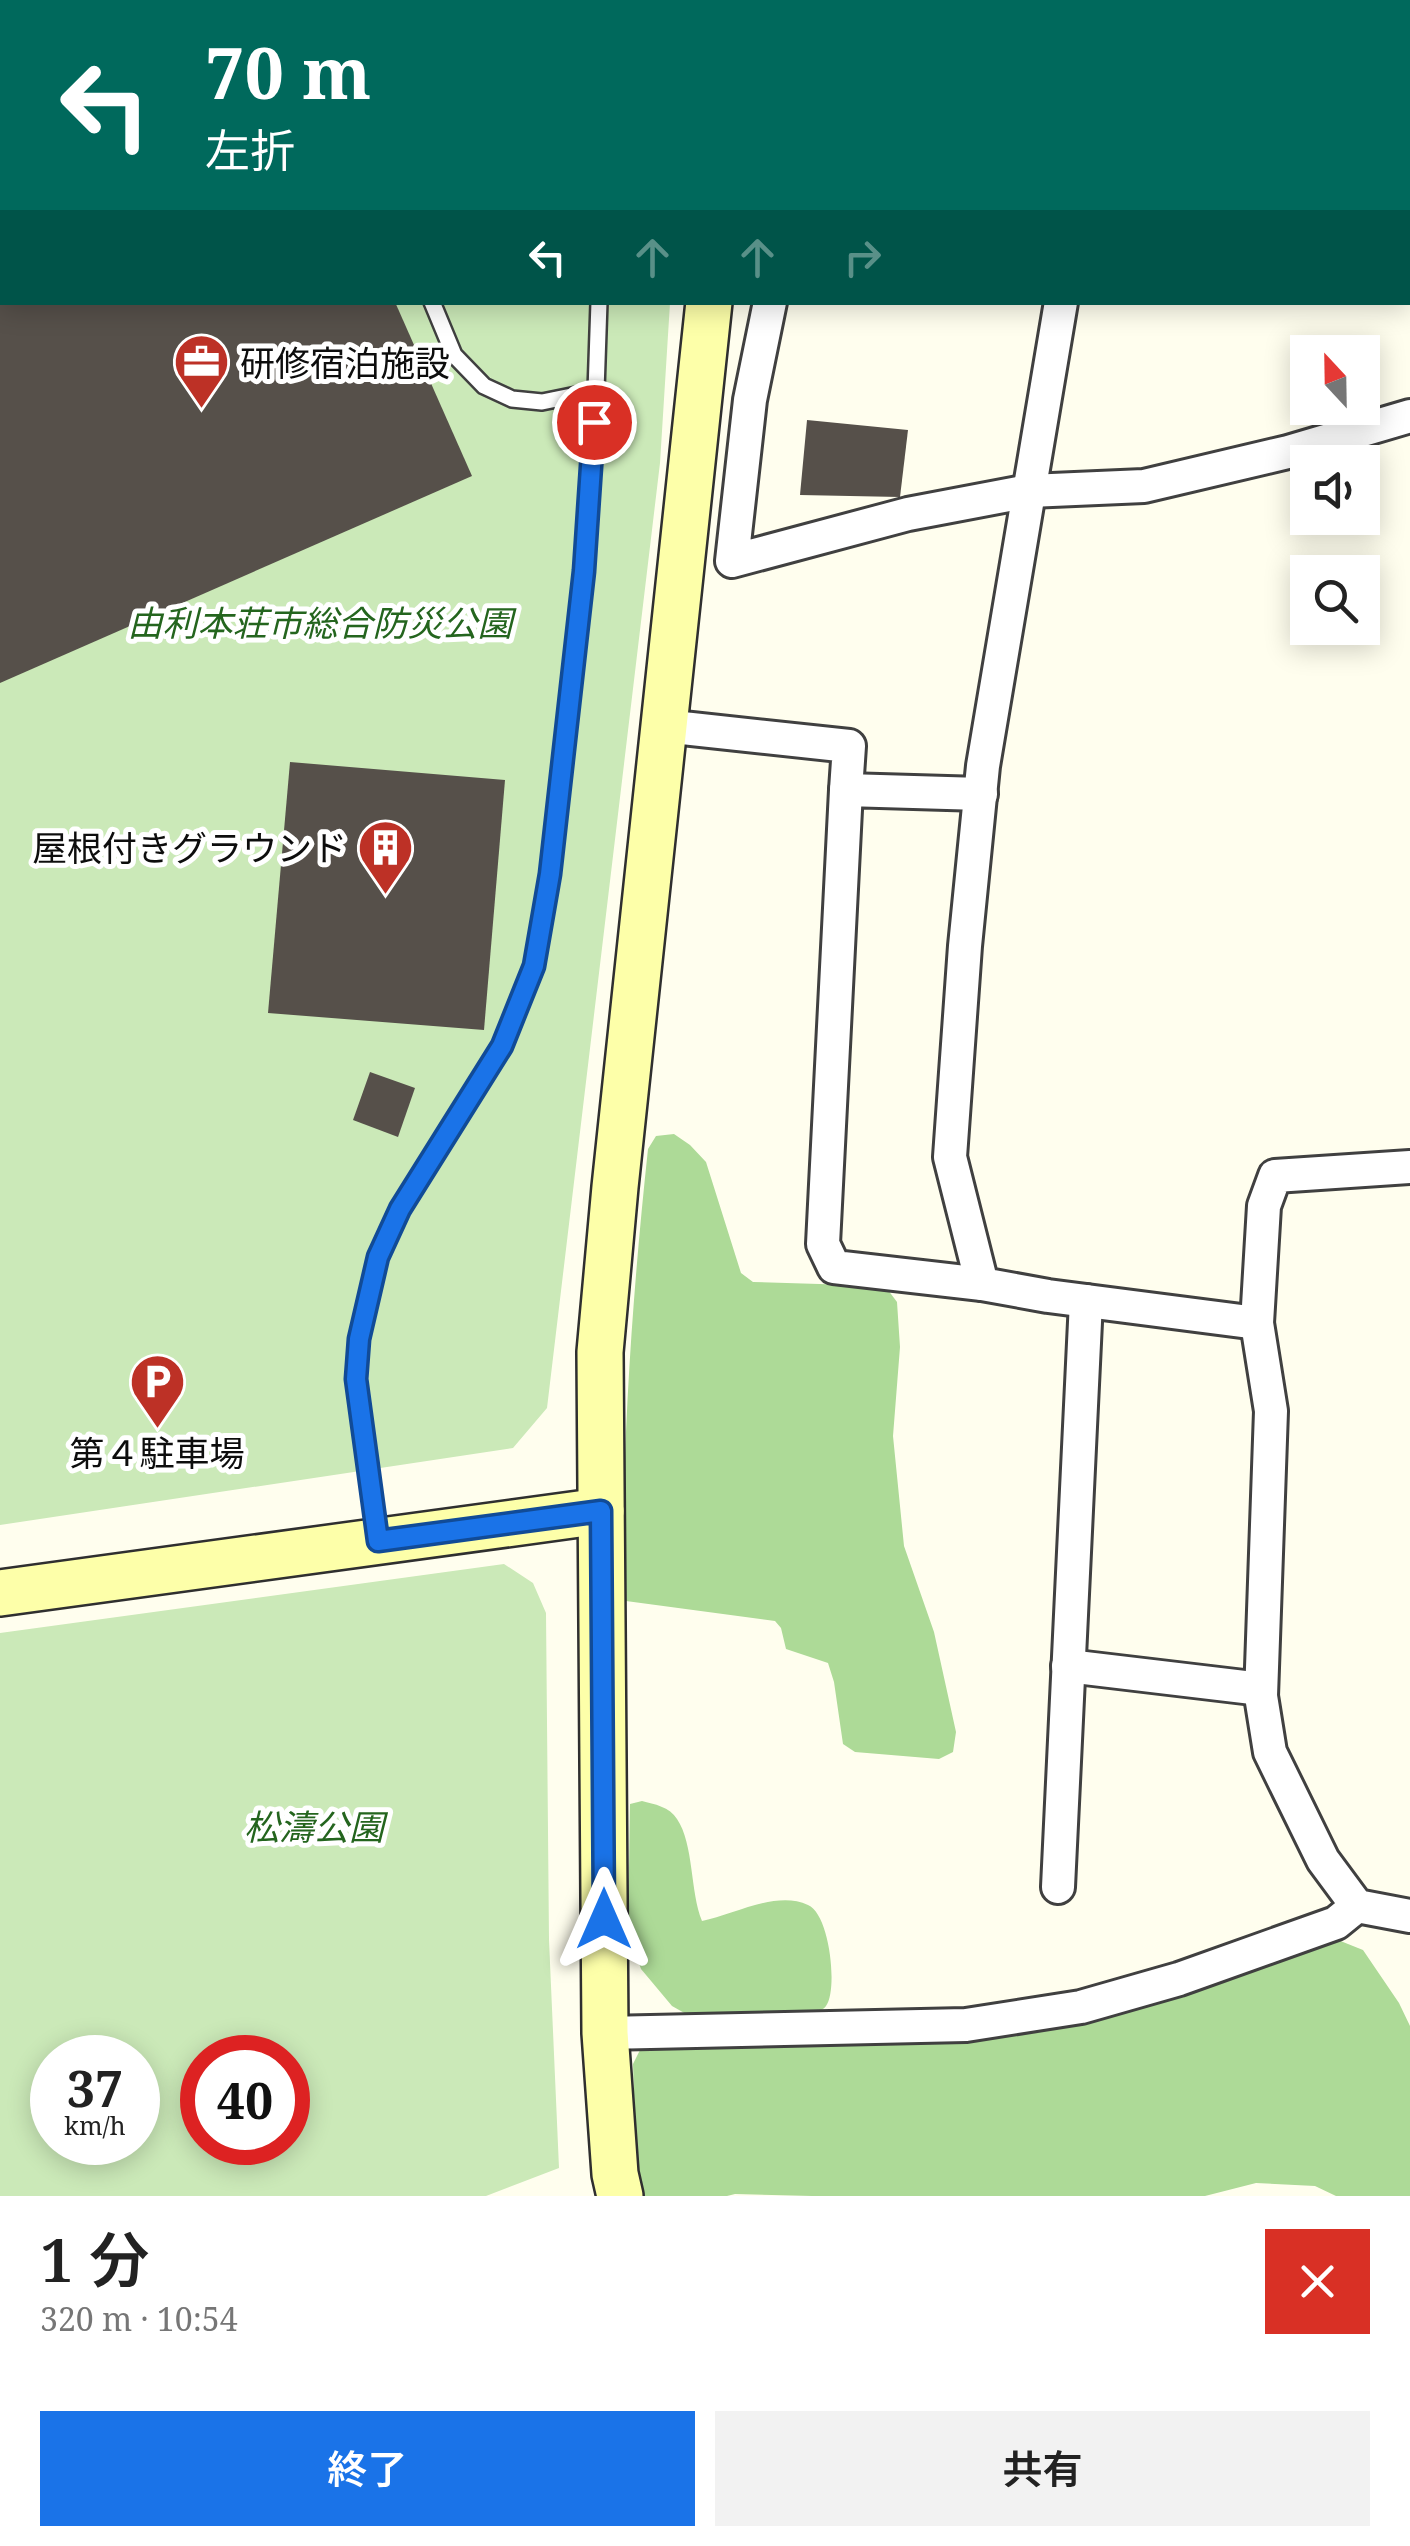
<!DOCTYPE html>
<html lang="ja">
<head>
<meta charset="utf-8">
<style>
  :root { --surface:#fff; --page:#f2f2f2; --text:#222; --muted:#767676; --accent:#1a73e8 }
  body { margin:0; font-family:"Noto Serif","Noto Sans JP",serif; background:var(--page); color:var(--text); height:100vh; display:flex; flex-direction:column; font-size:38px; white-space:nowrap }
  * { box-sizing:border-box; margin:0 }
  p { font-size:32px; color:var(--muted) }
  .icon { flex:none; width:55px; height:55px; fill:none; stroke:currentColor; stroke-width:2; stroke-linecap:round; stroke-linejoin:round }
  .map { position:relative; height:2196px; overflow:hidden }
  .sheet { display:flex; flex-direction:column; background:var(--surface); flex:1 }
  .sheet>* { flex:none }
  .top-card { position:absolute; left:0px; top:0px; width:1410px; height:305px; box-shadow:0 5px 25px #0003; background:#00695c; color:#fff; overflow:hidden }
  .needle { width:65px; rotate:338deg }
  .tools { position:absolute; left:1290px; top:335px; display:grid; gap:20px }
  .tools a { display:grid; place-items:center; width:90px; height:90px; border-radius:0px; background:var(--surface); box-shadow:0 5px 25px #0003; font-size:50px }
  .speed { position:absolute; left:30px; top:2035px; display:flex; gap:20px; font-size:50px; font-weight:700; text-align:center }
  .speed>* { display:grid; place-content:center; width:130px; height:130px; border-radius:50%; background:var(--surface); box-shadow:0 5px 25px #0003; line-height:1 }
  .speed small { font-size:25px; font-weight:400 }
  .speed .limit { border:15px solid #d22; background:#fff; color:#111 }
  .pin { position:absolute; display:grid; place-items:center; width:85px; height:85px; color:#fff; margin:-42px; border:5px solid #fff; border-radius:50%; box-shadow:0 2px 10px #0007 }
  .me { position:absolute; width:110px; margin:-55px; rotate:0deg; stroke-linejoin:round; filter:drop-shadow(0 0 8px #0008) }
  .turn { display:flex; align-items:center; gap:35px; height:210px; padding:0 40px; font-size:45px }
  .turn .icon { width:130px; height:130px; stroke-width:2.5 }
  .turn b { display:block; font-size:70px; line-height:85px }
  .lanes { display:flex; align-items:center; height:95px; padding:0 40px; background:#0003; justify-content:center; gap:50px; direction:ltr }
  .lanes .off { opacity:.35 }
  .round { display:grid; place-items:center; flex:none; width:105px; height:105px; border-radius:0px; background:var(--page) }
  .summary { display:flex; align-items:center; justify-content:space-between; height:170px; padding:0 40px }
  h1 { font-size:60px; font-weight:600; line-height:75px }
  .action { display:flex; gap:20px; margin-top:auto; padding:20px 40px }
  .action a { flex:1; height:115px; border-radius:0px; background:var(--accent); color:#fff; font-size:40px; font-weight:600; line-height:115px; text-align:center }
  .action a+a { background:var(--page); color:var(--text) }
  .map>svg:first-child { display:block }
</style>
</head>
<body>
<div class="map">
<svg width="1410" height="2196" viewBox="0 0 1410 2196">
  <rect width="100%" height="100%" fill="#fffeee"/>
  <g fill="#cbe9b8" fill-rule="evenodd">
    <polygon points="0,0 680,0 681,2 2,2 2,302 670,303 660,463 547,1408 513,1448 0,1525"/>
    <path d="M504,1564l29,19 13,30 3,327 10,228 -73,28h-486v-563zM52,2058h86v84h-86zM202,2058h86v84h-86z"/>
  </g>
  <g fill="#adda97">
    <path d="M674,1134l16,11 16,17 35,111 12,9 132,4 12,16 3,45 -7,89 11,110 30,86 22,100 -3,20 -14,7 -84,-7 -12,-8 -9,-62 -6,-19 -42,-14 -5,-21 -6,-7 -149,-20 -3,-7c-1,-149 9,-296 25,-445l8,-13z"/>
    <path d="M642,1801c12,3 28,6 35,18 17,25 13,73 25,102 32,-6 74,-31 106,-16 22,9 30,85 18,101 -3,4 -9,6 -13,9l-118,4 -23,-13 -31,-37 -13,-36 2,-129z"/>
    <polygon points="1338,1940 1363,1950 1399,2003 1410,2026 1410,2196 1336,2196 1315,2186 1256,2183 1205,2196 812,2196 735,2194 727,2196 644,2196 636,2157 633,2064 641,2048 1087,2021 1298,1955"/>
  </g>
  <g fill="#56504a">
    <polygon points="0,302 395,302 472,476 0,683"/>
    <polygon points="807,420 908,430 900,497 800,495"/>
    <polygon points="290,762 505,780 484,1030 268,1013"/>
    <polygon points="370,1072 415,1088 398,1137 353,1120"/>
  </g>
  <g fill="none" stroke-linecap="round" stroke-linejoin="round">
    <defs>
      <g id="lane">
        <polyline points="355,0 356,2"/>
        <polyline points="590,2 590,0"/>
        <polyline points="432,302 454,355 484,386 512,399 542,402 596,391"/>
        <polyline points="377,1536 356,1379 359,1339 378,1257 400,1209 502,1046 534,966 550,874 584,571 596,391 599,302"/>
      </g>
      <g id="street">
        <polyline points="1089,2 1091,0"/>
        <polyline points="770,302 750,400 732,561 908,514 1029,491 1144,486 1288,452 1410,416"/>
        <polyline points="1061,302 983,766 965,946 950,1157 982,1284 1048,1296 1257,1323"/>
        <polyline points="664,726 849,746 846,790"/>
        <polyline points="981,794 846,790 823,1244 834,1267 982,1284"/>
        <polyline points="1410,1167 1275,1176 1264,1206 1257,1323 1271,1411 1261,1696 1270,1752 1323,1860 1357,1906 1410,1916"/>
        <polyline points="1068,1666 1261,1689"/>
        <polyline points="1058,1887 1086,1301"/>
        <polyline points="605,2033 966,2025 1081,2007 1179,1979 1336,1923 1357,1906"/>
      </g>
      <g id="secondary">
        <polyline points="716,0 717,2"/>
        <polyline points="33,2 38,0"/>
        <polyline points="0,17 2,16"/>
        <polyline points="0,1593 601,1511"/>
        <polyline points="620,2196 615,2174 605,2033 600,1352 615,1187 709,302"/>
      </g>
    </defs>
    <use href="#lane" stroke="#404040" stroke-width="20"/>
    <use href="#street" stroke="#404040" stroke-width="38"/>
    <use href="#secondary" stroke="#2f2f2f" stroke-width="50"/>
    <use href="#lane" stroke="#fff" stroke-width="15"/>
    <use href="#street" stroke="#fff" stroke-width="32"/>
    <use href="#secondary" stroke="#fdffa9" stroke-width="45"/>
  </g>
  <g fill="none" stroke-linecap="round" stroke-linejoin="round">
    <defs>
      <polyline id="route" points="594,422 584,571 550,874 534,966 502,1046 400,1209 378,1257 359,1339 356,1379 378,1541 601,1511 604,1919"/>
    </defs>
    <use href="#route" stroke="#114b97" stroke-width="25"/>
    <use href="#route" stroke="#1a73e8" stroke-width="18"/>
  </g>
  <defs>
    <symbol id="office-pin" viewBox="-11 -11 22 30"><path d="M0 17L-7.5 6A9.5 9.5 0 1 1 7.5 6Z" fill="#bd3126" stroke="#fff"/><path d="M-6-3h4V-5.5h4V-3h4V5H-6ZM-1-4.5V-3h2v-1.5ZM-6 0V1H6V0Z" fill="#fff"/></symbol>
    <symbol id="building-pin" viewBox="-11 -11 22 30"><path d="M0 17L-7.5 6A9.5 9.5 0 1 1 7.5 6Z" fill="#bd3126" stroke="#fff"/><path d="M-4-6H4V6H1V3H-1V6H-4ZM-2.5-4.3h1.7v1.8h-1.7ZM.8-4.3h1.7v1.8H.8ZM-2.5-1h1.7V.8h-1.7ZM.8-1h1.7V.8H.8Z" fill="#fff"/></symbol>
    <symbol id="parking-pin" viewBox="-11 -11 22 30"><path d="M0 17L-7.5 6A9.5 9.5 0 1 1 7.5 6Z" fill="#bd3126" stroke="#fff"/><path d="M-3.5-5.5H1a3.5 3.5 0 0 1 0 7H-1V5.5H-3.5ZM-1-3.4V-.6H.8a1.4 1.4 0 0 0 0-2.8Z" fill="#fff"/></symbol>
  </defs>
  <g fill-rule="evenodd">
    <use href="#office-pin" x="170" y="330" width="63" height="86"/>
    <use href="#building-pin" x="354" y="816" width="63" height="86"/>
    <use href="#parking-pin" x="126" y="1350" width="63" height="86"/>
  </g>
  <g text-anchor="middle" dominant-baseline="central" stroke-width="10" stroke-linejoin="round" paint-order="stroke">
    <g font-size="35" fill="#0d0d0d" stroke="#fff" text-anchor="start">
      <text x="240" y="362">研修宿泊施設</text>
      <text x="347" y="847" text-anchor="end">屋根付きグラウンド</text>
      <text x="157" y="1452" text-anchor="middle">第４駐車場</text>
    </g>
    <g font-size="35" font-style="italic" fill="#24651e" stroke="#fff">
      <text x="320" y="622">由利本荘市総合防災公園</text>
      <text x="314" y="1826">松濤公園</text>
    </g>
  </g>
</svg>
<div class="tools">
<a><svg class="needle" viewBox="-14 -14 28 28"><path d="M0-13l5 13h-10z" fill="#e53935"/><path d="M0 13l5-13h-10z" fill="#767676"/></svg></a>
<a><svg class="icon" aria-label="sound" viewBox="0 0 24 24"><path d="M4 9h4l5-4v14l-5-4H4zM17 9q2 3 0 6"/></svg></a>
<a><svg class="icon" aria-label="search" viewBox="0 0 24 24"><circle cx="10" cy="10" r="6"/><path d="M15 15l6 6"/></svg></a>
</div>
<div class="speed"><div>37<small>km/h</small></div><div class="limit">40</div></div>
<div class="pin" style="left:594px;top:422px;background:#d93025"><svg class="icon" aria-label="arrive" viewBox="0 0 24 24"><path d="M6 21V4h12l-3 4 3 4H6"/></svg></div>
<svg class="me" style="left:604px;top:1919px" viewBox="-20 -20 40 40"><path d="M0-17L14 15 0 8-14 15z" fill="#1a73e8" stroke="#fff" stroke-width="4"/></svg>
<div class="top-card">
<div class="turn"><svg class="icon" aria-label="left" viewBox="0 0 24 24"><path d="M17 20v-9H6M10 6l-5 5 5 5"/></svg><div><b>70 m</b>左折</div></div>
<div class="lanes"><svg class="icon" aria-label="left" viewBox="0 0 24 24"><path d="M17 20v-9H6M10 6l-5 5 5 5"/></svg><svg class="icon off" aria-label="ahead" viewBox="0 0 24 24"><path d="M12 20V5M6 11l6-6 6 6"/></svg><svg class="icon off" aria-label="ahead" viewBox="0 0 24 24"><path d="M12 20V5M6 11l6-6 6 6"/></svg><svg class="icon off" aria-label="right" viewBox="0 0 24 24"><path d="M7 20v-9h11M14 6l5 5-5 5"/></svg></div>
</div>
</div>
<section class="sheet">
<div class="summary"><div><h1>1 分</h1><p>320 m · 10:54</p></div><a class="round" style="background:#d93025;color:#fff"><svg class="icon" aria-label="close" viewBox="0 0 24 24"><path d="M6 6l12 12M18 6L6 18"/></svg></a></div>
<div class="action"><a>終了</a><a>共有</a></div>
</section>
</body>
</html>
